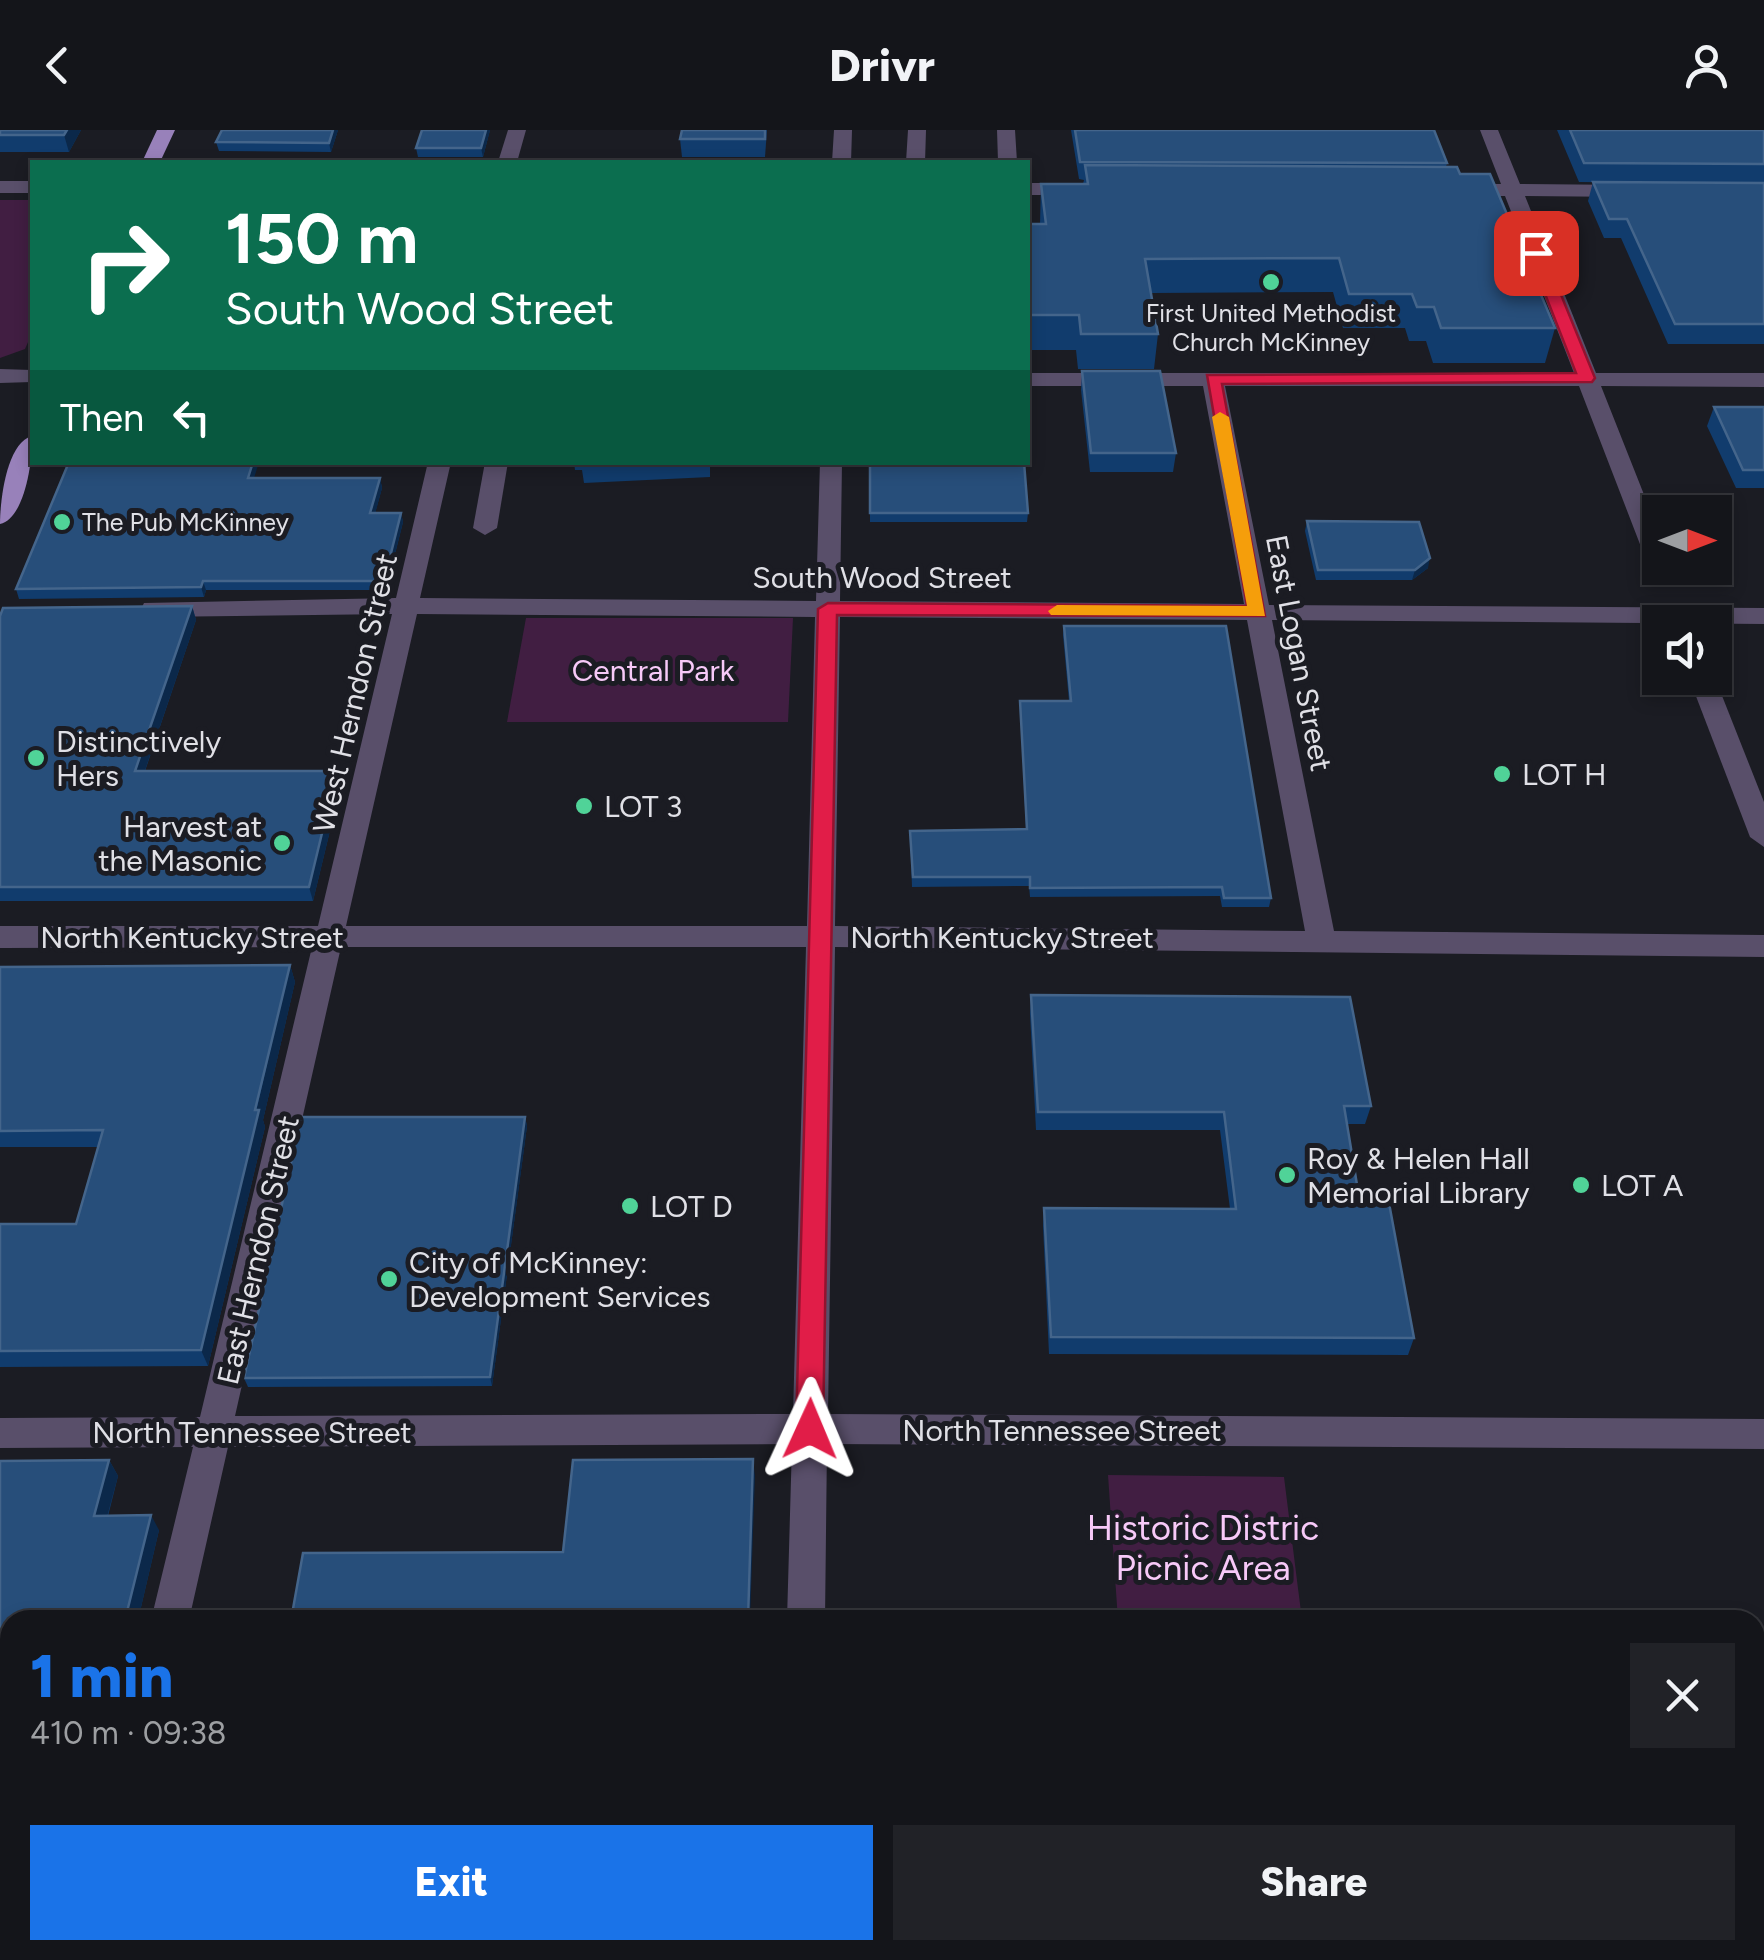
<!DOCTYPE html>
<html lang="en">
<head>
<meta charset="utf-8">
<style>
  :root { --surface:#14151a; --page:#212227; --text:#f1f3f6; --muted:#9d9fa2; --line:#333439; --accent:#1a73e8 }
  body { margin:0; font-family:Figtree,sans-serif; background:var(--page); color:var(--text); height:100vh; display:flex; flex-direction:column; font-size:38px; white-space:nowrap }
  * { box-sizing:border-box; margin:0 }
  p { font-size:32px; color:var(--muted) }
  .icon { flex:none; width:55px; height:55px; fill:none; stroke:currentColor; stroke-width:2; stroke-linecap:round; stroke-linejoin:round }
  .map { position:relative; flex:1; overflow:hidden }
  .panel { position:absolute; left:0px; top:1480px; width:1765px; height:350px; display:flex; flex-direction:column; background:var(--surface); border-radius:30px 30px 0 0; box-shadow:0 5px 15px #0003,0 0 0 2px var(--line) }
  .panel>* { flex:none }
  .top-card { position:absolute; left:30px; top:30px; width:1000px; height:305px; border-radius:0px; box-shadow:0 5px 15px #0003,0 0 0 2px var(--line); background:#0b6e4f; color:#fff; overflow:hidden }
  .needle { width:65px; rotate:90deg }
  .fabs { position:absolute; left:1642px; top:365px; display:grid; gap:20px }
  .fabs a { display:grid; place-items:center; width:90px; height:90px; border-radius:0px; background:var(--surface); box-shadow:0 5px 15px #0003,0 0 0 2px var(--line); font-size:50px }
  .pin { position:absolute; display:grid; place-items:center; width:85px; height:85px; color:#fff; margin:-42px; border-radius:20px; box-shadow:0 5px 15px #0006 }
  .me { position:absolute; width:110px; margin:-55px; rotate:1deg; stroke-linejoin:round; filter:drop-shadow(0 0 8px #0008) }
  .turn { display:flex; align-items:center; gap:35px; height:210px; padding:0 30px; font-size:45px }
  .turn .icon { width:130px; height:130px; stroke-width:2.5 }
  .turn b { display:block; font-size:70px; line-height:85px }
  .then { display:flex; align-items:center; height:95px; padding:0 30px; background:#0003; gap:20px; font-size:38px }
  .round { display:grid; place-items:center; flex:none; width:105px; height:105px; border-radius:0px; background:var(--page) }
  .headline { display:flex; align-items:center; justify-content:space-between; height:170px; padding:0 30px }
  h1 { font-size:60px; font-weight:800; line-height:75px; color:var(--accent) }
  .button { display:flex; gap:20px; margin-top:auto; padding:20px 30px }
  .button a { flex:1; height:115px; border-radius:0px; background:var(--accent); color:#fff; font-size:40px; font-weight:800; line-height:115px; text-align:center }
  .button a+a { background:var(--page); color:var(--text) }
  header { display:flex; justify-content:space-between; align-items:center; height:130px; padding:0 30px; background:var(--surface); font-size:45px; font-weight:800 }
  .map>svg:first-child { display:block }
</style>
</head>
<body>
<header><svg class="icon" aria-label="back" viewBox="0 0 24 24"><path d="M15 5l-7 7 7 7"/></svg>Drivr<svg class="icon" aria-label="person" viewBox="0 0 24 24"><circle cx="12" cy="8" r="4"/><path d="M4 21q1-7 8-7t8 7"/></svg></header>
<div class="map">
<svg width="1764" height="1830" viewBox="0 0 1764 1830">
  <rect width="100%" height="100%" fill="#1b1c23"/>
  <g fill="#411e42">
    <polygon points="0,70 32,70 32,203 25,219 0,228"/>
    <polygon points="526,488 793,488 788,592 507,592"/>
    <polygon points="1108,1345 1284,1347 1302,1490 1118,1490"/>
    <polygon points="1140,1820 1344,1820 1346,1830 1141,1830"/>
  </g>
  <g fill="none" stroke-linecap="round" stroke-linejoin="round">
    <g fill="#594f6a" fill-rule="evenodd">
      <polygon points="508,0 526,0 517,32 498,32"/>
      <polygon points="834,0 852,0 851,32 832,32"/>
      <polygon points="908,0 926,0 925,32 906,32"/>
      <polygon points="997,0 1015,0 1017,32 998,32"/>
      <path d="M1480,0h18l22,54 109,1 10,6 -10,6 -104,-1 71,177h168v14l-163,-1 59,149v33h10l-10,4 -12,-7 -69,-179h-354l44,219 495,3v16l-492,-4 62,311 430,4v22l-929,-10 -7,467 936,5v30l-937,-5 -2,176h-38l5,-176 -564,3 -39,173h-38l42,-173 -193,1v-30l200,-1 112,-470 -312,1v-22h318l74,-312 -239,3 -12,-8 3,-6 252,-5 32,-136h23l-31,136 396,3 4,-139h22l-2,139 404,3 -41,-218h-175v-13h546l-69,-177h-50l-10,-6 10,-6h46zM417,484l398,3 -8,309h-461zM840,487l407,3 58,311 -470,-5zM341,817h465l-13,467 -558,2z"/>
      <rect x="0" y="51" width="32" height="12"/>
      <polygon points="1028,53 1079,53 1089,59 1079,65 1028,65"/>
      <polygon points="0,239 32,240 32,252 0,253"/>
      <polygon points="485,332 508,332 497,398 485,405 473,398"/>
      <polygon points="1689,548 1715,548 1764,672 1764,717 1750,707"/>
      <polygon points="71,1820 113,1820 111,1830 69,1830"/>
      <polygon points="779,1820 821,1820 820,1830 778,1830"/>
    </g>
    <g fill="#9881ba" fill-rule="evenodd">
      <polygon points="157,0 175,0 160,32 142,32"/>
      <path d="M32,306c1,20 -6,82 -32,88 0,-22 6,-81 32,-88z"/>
    </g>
  </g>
  <g fill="#113c6d">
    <polygon points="0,0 81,0 69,22 0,22"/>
    <polygon points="338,0 331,22 219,21 216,12"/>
    <polygon points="490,0 483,27 418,27 416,18"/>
    <polygon points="767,0 765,27 682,27 680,9"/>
    <polygon points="1071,0 1434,0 1447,33 1446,37 1460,44 1555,198 1545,233 1433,233 1426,211 1409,211 1405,198 1343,198 1333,162 1151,163 1158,204 1154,239 1078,239 1076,220 1028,220 1028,94 1040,94 1041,54 1083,54 1084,50 1079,49"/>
    <polygon points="1557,0 1764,0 1764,214 1668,214 1621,108 1604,108 1588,71 1593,52 1683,53 1579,52"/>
    <polygon points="1082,241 1176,323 1173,342 1090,342 1081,260"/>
    <polygon points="1714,277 1764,277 1764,358 1736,358 1707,296"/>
    <polygon points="574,332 710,332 710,347 584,353 582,340 575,340"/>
    <polygon points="870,332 1028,383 1027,392 870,392"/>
    <polygon points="254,348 380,348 382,358 375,383 401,383 403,392 386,460 206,460 204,467 19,469 16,459"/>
    <polygon points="1307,391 1428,438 1412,450 1316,450 1305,401"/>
    <polygon points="192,476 196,490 145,641 341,655 313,771 0,771 0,486"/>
    <polygon points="1064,496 1271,768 1269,777 1222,777 1220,766 1030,767 1029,756 912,757 910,701 1026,699 1020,571 1069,571 1063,505"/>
    <polygon points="290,835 295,852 263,990 265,997 208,1236 0,1237 0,1094 76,1094 98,1017 0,1017 0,837"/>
    <polygon points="1031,865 1371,976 1365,994 1347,994 1360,1073 1414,1208 1408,1225 1049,1224 1043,1096 1044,1078 1230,1079 1220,1000 1036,1000 1030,884"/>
    <polygon points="525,987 527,996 492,1256 248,1257 244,1248"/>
    <polygon points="109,1330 118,1346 108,1386 159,1400 138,1490 10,1490 10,1657 0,1657 0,1331"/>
  </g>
  <g fill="#0b284a">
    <polygon points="67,0 81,0 69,22 64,5"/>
    <polygon points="333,0 338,0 331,22 329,13"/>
    <polygon points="486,0 490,0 483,27 481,18"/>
    <polygon points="253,332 259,332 251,358 248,348"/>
    <polygon points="380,348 382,358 373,392 370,383"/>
    <polygon points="401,383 403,392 386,460 384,451"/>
    <polygon points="1430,428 1428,438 1412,450 1415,440"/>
    <polygon points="203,451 206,460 204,467 201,457"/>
    <polygon points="192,476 196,490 140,655 135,641"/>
    <polygon points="337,641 341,655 313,771 309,757"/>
    <polygon points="290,835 295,852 263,990 265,997 208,1236 201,1220"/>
    <polygon points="525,987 527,996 492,1256 490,1247"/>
    <polygon points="753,1329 755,1346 750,1490 748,1490"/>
    <polygon points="109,1330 118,1346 103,1402 94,1386"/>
    <polygon points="151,1385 159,1400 138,1490 125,1490"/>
  </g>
  <g fill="#274e7a" stroke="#44658b" stroke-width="2.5">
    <polygon points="0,0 67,0 64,5 0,5"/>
    <polygon points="222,0 333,0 329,13 216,12"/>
    <polygon points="422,0 486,0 481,18 416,18"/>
    <polygon points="682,0 765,0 765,9 680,9"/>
    <polygon points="1075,0 1434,0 1447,33 1080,32"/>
    <polygon points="1570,0 1764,0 1764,34 1584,33"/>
    <polygon points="1085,35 1457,37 1460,44 1490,44 1555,198 1441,198 1434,177 1417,177 1412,164 1349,164 1339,128 1145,129 1158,204 1081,204 1079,185 1028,185 1028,94 1046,94 1041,54 1088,54"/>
    <polygon points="1593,52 1764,53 1764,194 1675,194 1627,89 1609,89"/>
    <polygon points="1082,241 1160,241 1176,323 1091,323"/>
    <polygon points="1714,277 1764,277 1764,340 1743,340"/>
    <polygon points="69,332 253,332 248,348 380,348 370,383 401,383 384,451 203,451 201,457 16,459"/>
    <polygon points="870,332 1024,332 1028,383 870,383"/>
    <polygon points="1307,391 1419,392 1430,428 1415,440 1318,440"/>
    <polygon points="192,476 135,641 337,641 309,757 0,757 0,486 3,478"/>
    <polygon points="1064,496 1226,496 1271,768 1224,768 1222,757 1030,758 1030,747 913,747 910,701 1027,699 1020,571 1071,571"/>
    <polygon points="290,835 255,980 259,980 201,1220 0,1221 0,1094 76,1094 103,1000 0,1001 0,837"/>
    <polygon points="1031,865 1350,867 1371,976 1344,976 1360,1073 1389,1073 1414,1208 1051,1207 1044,1078 1236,1079 1224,982 1038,982"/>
    <polygon points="301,987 525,987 490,1247 244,1248"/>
    <polygon points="753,1329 748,1490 291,1490 303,1423 563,1422 573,1330"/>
    <polygon points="109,1330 94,1386 151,1385 125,1490 10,1490 10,1643 0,1644 0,1331"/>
  </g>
  <polygon fill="#e11d48" stroke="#92132f" stroke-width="2.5" points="1536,118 1544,123 1595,248 1592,252 1222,254 1265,486 837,485 823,1299 819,1307 800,1307 796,1299 818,479 828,473 1247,476 1207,245 1576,243 1529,123"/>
  <polygon fill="#f59e0b" points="1220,282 1229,287 1265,486 1051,485 1048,481 1057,475 1247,476 1212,287"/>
  <g fill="#50d398" stroke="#1b1c23" stroke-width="4">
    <circle cx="1271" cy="152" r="10"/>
    <circle cx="62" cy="392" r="10"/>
    <circle cx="36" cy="628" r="10"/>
    <circle cx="1502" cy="644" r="10"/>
    <circle cx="584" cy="676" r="10"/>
    <circle cx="282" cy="713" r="10"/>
    <circle cx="1287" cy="1045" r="10"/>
    <circle cx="1581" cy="1055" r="10"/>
    <circle cx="630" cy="1076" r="10"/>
    <circle cx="389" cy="1149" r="10"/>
  </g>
  <g text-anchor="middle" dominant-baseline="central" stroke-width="10" stroke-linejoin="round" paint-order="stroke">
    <g font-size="25" fill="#e0e0e6" stroke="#1b1c23">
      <text x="1271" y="183">First United Methodist<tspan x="1271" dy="29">Church McKinney</tspan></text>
      <text x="82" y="392" text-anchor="start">The Pub McKinney</text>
    </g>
    <g font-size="30" fill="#e0e0e6" stroke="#1b1c23">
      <text x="882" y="447">South Wood Street</text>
      <text transform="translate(1299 523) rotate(79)">East Logan Street</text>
      <text transform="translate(355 563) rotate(-77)">West Herndon Street</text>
      <text x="192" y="807">North Kentucky Street</text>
      <text x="1002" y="807">North Kentucky Street</text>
      <text transform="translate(258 1120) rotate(-77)">East Herndon Street</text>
      <text x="1062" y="1300">North Tennessee Street</text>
      <text x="252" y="1302">North Tennessee Street</text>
    </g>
    <g font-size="30" fill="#f7c9f8" stroke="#1b1c23">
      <text x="653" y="540">Central Park</text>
    </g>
    <g font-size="30" fill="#e0e0e6" stroke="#1b1c23" text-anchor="start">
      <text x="56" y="611">Distinctively<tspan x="56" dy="34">Hers</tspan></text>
      <text x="1522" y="644">LOT H</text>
      <text x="604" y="676">LOT 3</text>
      <text x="262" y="696" text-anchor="end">Harvest at<tspan x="262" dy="34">the Masonic</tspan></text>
      <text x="1307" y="1028">Roy &amp; Helen Hall<tspan x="1307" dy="34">Memorial Library</tspan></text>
      <text x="1601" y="1055">LOT A</text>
      <text x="650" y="1076">LOT D</text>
      <text x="409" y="1132">City of McKinney:<tspan x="409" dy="34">Development Services</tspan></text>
    </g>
    <g font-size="35" fill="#f7c9f8" stroke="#1b1c23">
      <text x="1203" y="1398">Historic Distric<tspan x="1203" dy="40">Picnic Area</tspan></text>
    </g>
  </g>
</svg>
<div class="fabs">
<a><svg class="needle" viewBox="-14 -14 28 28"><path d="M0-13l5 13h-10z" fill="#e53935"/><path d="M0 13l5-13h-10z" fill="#9d9fa2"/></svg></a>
<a><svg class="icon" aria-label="sound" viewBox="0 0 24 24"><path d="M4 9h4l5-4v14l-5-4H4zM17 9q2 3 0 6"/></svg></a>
</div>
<div class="pin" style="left:1536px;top:123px;background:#d93025"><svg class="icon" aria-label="arrive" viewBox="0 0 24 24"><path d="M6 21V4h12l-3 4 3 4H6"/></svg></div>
<svg class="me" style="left:810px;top:1299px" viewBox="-20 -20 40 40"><path d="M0-17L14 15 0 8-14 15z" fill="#e11d48" stroke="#fff" stroke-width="4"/></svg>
<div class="top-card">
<div class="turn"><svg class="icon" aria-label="right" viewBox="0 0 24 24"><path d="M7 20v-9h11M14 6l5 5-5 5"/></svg><div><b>150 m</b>South Wood Street</div></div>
<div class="then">Then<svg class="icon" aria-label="left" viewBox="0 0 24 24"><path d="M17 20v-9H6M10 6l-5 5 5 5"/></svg></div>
</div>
<section class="panel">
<div class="headline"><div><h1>1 min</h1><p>410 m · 09:38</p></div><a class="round"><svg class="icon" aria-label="close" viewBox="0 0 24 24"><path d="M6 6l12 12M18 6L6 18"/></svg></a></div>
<div class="button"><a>Exit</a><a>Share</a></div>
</section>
</div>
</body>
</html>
